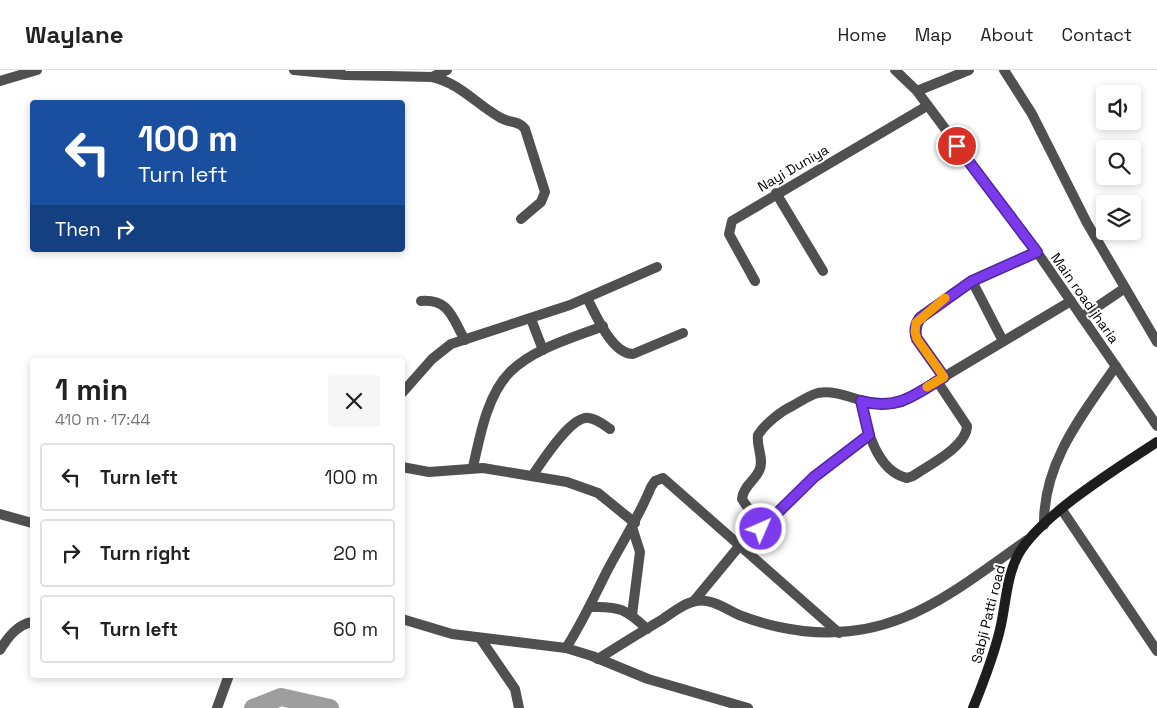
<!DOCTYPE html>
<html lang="en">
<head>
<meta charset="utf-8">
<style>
  :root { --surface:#fff; --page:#f6f6f6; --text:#222; --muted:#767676; --line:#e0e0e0 }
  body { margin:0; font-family:"Space Grotesk",sans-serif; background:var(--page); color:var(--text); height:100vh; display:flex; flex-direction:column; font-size:19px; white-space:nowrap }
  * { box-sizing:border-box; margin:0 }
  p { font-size:16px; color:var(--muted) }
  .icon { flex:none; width:28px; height:28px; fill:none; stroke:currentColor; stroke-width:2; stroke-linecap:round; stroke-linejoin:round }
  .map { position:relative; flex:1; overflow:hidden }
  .sheet { position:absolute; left:30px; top:288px; width:375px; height:320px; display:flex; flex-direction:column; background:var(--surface); border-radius:5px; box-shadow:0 2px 8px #0003 }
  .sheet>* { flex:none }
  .hud { position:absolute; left:30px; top:30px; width:375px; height:152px; border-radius:5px; box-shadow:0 2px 8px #0003; background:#1a4fa0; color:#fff; overflow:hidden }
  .buttons { position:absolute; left:1096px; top:15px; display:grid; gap:10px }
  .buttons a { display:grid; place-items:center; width:45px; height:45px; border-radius:5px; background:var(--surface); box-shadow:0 2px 8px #0003; font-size:25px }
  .pin { position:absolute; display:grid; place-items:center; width:42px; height:42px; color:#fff; margin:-21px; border:2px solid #fff; border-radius:50%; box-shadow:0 1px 5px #0007 }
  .me { position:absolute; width:55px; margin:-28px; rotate:45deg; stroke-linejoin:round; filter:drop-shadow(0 0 4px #0008) }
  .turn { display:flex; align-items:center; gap:18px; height:105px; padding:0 25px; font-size:22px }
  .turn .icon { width:65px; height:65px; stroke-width:2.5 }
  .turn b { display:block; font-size:35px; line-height:42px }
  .then { display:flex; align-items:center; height:48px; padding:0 25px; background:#0003; gap:10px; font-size:19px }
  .round { display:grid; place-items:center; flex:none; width:52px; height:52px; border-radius:5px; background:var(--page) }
  .head { display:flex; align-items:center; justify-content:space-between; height:85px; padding:0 25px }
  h1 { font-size:30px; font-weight:700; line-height:38px }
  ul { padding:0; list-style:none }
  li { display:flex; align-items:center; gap:15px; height:68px; margin:0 10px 8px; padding:0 15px; border:2px solid var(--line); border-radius:5px }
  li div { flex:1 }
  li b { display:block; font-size:19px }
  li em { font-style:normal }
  header { display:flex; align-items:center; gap:30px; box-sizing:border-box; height:70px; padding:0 25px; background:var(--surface); border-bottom:1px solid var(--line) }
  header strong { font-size:24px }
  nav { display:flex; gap:28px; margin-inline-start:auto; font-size:18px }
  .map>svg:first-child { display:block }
</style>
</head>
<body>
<header>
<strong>Waylane</strong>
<nav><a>Home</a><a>Map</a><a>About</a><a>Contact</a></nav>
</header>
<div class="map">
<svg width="1157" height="638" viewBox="0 0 1157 638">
  <rect width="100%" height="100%" fill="#fff"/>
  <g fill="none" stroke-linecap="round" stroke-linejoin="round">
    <polyline stroke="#9e9e9e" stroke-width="18" points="253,638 281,627 330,638"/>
    <g stroke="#505050" stroke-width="10">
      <path d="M294,0l51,5 87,2c28,6 45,28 69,41 9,5 19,3 24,11l20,63 -4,10 -20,17"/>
      <polyline points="1004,0 1032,44 1087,153 1157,272"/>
      <polyline points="432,7 447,0"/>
      <polyline points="0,11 37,0"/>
      <polyline points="917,21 969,0"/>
      <polyline points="776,123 823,201"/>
      <polyline points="755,211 729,164 732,151 927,36"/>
      <polyline points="972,211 1003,271"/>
      <path d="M587,228c9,17 25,56 46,56l50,-21"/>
      <path d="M421,231c29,-2 31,17 44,39"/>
      <polyline points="1082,247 1125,218"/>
      <polyline points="531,249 543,280"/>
      <path d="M945,307l-28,-38c-3,-8 -2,-14 3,-21l52,-37 65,-29"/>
      <polyline points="402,323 432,289 451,274 570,235 657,197"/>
      <path d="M861,331c5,26 15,70 46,77l6,-2c16,-11 54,-30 54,-50l-30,-45"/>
      <polyline points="402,397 429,402 483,398 567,412 598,423 635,453"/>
      <path d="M473,397c7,-31 14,-72 37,-95 24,-24 63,-34 93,-46"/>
      <path d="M532,406c10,-14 39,-61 57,-58 8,1 15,7 21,11"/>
      <polyline points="1062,440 1157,581"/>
      <path d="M1044,455c-1,-62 38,-110 72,-159"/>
      <polyline points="761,459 814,407 869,365"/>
      <path d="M744,477c28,-25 13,-23 -2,-48 1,-12 12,-18 17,-28 6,-11 -3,-24 -1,-36 8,-12 23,-24 36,-30 7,-4 16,-10 24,-12 28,-5 51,19 84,9l169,-101"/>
      <polyline points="694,531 741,474"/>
      <path d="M591,537c28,-1 35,2 56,22"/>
      <polyline points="632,545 640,482 632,457"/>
      <polyline points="480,568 515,619 519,638"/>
      <path d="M566,578c16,-25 27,-49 40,-75 15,-29 33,-56 45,-86l4,-6 8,-3 176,155"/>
      <path d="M0,580c8,-13 17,-25 32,-28"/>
      <path d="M598,589c22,-14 43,-27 65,-40 10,-7 21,-16 33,-18 15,-3 30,8 43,14 13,5 26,9 40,12 107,23 166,-29 248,-87"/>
      <polyline points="217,638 229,605"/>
    </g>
    <g stroke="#505050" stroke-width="10">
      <polyline points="895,0 917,21 1037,182 1157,356"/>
      <polyline points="0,444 32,453"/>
      <polyline points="402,549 452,564 566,578 592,586 648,609 748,638"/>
    </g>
    <path stroke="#1d1d1d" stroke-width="10" d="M973,638c11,-27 22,-55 28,-83 5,-24 6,-49 17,-70 21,-39 101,-88 139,-113"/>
  </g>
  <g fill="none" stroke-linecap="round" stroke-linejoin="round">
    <defs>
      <path id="route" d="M761,459l53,-52 55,-42 -8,-34c36,10 54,-6 83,-24l-27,-38c-3,-8 -2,-14 3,-21l52,-37 65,-29 -80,-106"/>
    </defs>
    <use href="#route" stroke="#51269a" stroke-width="12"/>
    <use href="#route" stroke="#7c3aed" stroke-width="9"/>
    <polyline stroke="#f59e0b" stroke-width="9" points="927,317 944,307 917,269 915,262 916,253 945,228"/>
  </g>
  <g text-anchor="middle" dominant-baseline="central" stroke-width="4" stroke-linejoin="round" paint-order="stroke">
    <g font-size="14" fill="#000" stroke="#fff">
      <text transform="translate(793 98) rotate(-30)">Nayi Duniya</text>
      <text transform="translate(1085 228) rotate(55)">Main road jharia</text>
      <text transform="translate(988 544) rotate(-76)">Sabji Patti road</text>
    </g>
  </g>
</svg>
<div class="buttons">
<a><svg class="icon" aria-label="sound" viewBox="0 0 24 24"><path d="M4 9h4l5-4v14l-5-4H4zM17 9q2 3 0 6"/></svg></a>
<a><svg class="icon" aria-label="search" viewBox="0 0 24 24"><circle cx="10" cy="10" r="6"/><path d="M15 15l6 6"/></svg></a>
<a><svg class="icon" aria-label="layers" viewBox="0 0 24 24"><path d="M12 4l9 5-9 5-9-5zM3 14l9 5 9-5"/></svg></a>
</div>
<div class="pin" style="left:957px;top:76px;background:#d93025"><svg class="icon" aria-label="arrive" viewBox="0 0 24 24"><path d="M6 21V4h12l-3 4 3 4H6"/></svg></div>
<svg class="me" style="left:761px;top:459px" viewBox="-20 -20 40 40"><circle r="17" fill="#7c3aed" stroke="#fff" stroke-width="3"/><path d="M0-11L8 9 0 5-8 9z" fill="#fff"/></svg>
<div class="hud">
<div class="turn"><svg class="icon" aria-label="left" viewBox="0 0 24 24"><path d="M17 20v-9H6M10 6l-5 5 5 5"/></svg><div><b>100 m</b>Turn left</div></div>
<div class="then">Then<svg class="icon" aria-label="right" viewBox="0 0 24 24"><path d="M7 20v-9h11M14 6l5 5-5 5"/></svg></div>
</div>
<section class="sheet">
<div class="head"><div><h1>1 min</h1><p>410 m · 17:44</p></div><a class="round"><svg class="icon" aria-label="close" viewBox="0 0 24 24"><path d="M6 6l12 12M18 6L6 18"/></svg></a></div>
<ul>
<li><svg class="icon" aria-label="left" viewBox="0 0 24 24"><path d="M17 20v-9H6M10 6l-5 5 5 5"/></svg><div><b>Turn left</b></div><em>100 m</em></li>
<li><svg class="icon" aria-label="right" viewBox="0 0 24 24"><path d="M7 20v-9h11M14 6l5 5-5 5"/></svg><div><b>Turn right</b></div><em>20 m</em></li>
<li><svg class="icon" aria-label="left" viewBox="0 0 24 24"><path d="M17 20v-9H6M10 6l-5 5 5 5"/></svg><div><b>Turn left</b></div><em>60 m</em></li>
</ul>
</section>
</div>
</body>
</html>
